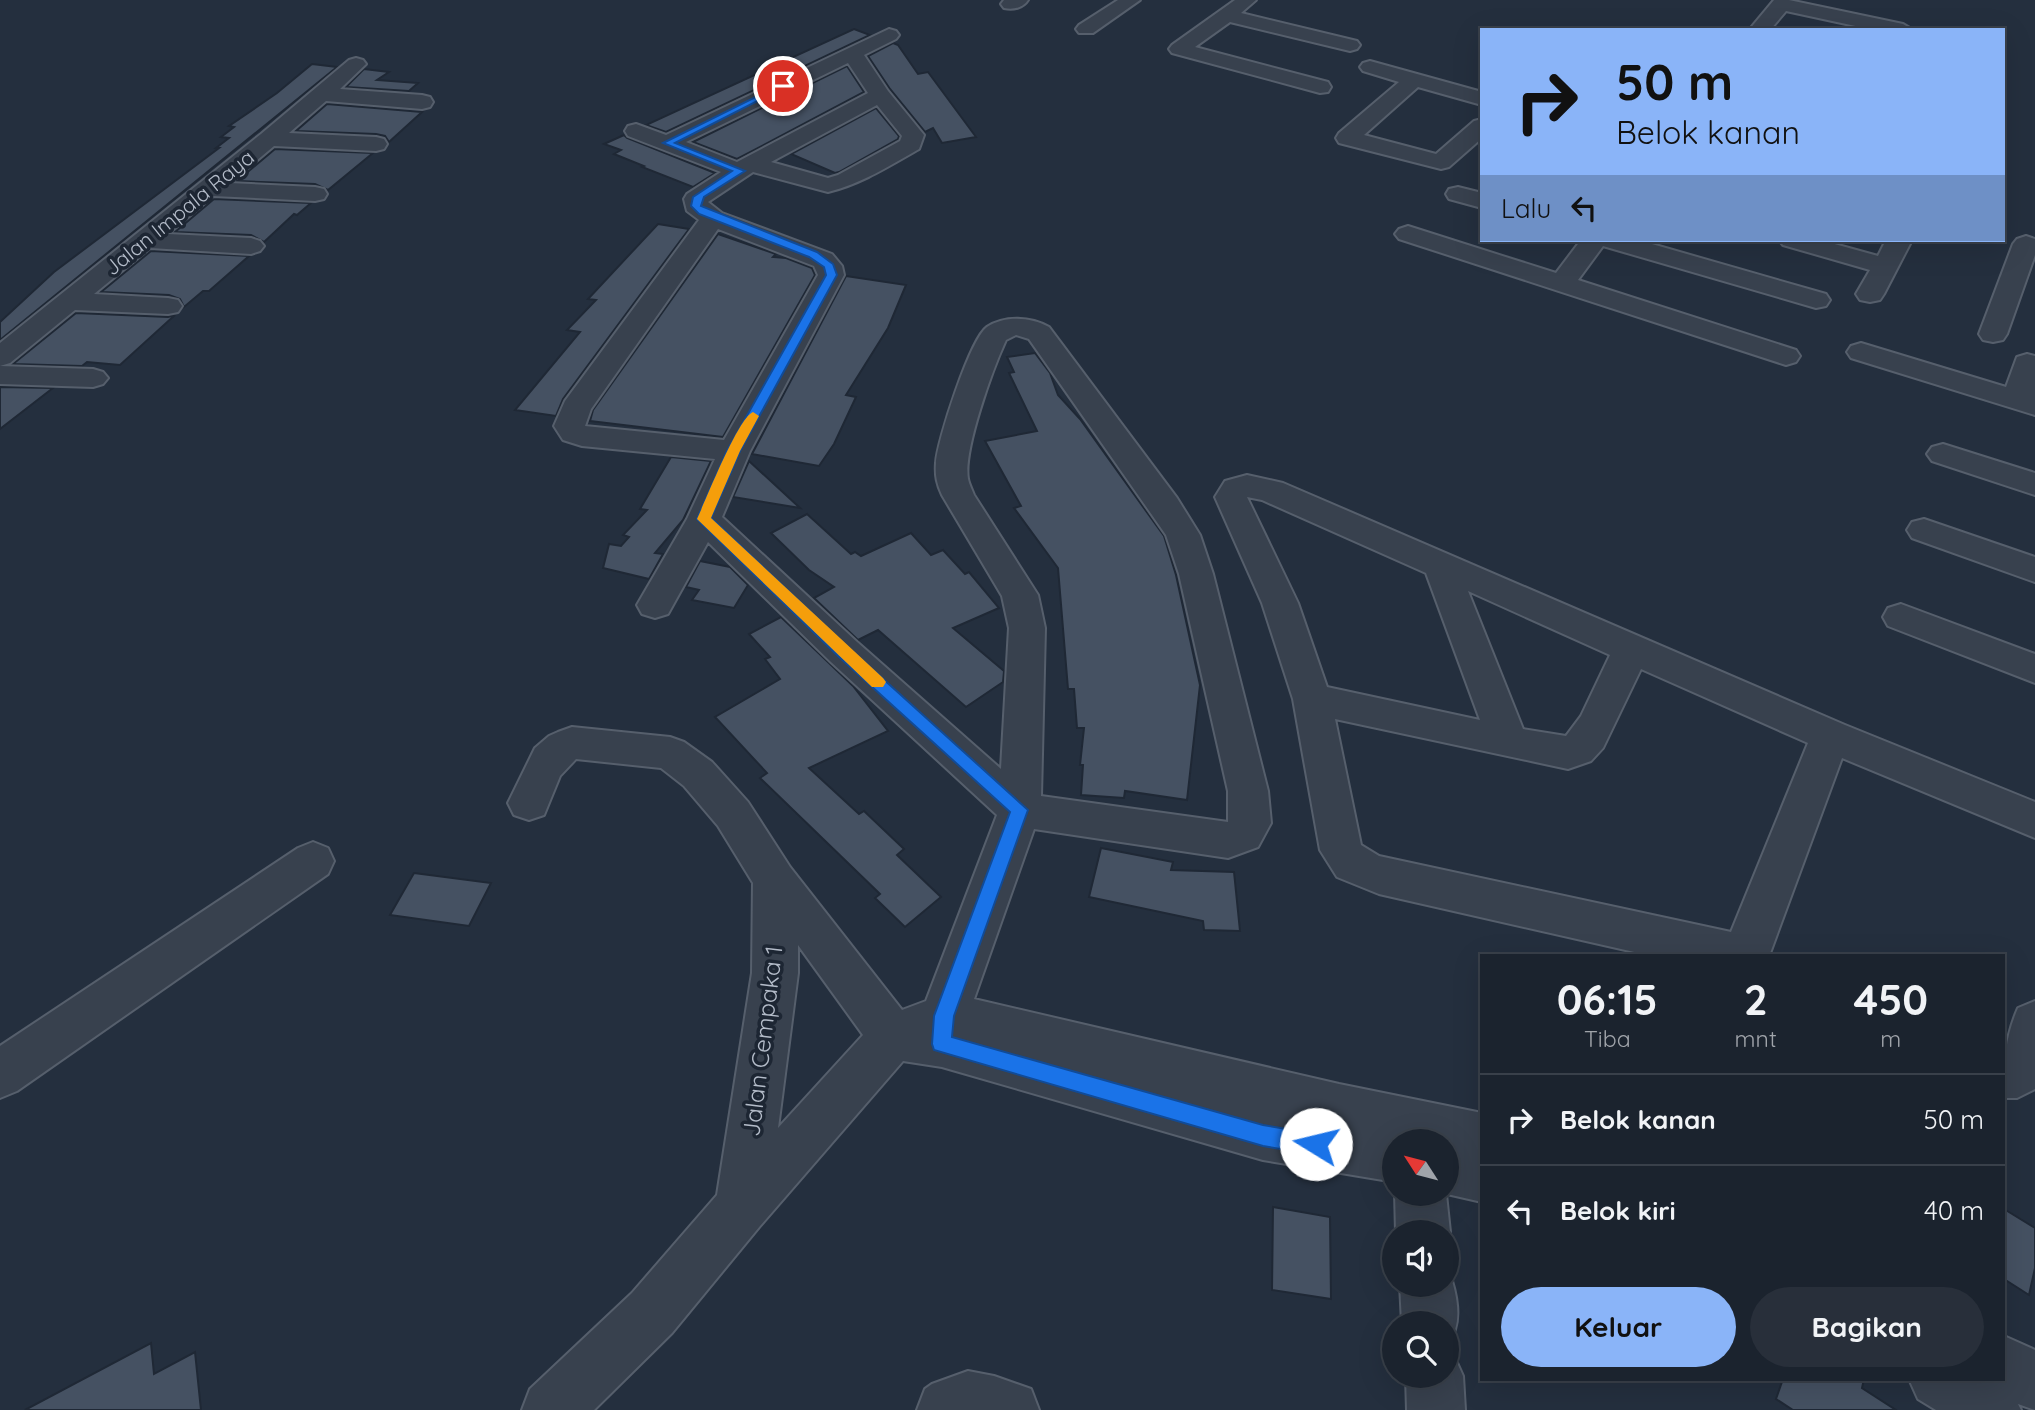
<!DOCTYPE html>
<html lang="id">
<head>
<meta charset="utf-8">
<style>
  :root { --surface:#1b232e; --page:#282f3a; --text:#f1f3f6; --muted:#a0a4aa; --line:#39404a; --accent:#8ab4f8 }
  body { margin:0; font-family:Quicksand,sans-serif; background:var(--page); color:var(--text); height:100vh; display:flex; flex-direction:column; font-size:26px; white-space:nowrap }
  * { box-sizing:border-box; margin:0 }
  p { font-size:23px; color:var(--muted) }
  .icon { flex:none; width:38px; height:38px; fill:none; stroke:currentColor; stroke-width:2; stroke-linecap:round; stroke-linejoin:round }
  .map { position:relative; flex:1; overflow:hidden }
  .drawer { position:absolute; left:1480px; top:954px; width:525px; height:427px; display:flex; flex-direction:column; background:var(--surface); border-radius:0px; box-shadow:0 7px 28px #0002,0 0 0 2px var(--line) }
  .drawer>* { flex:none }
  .hud { position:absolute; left:1480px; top:28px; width:525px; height:214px; border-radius:0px; box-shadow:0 7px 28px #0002,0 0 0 2px var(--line); background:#8ab4f8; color:#111; overflow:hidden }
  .needle { width:46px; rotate:306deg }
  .fabs { position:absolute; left:1382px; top:1129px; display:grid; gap:14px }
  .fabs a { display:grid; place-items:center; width:77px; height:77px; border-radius:50%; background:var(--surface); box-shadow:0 7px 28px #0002,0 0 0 2px var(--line); font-size:35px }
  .pin { position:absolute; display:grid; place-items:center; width:60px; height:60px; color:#fff; margin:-30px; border:4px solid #fff; border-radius:50%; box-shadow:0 2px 7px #0007 }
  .me { position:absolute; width:77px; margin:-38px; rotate:279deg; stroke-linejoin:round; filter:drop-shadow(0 0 5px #0008) }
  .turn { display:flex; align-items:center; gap:24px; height:147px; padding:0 21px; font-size:32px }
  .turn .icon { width:91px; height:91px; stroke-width:2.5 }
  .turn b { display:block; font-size:49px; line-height:60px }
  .then { display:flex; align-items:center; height:66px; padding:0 21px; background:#0003; gap:14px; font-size:26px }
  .eta { display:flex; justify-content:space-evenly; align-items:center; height:119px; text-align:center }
  .eta b { font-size:42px; font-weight:700; line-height:49px }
  .primary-button { display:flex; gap:14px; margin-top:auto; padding:14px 21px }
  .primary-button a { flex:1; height:80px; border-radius:42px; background:var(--accent); color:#111; font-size:28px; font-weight:700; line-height:80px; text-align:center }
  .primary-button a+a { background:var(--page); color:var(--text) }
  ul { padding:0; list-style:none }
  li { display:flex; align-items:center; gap:21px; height:91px; padding:0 21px; border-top:2px solid var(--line) }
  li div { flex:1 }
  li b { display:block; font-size:26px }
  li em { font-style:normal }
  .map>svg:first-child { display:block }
</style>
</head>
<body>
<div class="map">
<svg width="2035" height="1410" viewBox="0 0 2035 1410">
  <rect width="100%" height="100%" fill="#242f3e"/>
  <g fill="#455162" stroke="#1f2835" stroke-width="2">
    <polygon points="854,29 870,35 666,132 646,125"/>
    <polygon points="893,43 898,45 918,74 928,72 976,137 942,143 933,128 925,132 890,89 868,56"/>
    <polygon points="312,64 337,67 0,340 0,322 54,272 219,148 216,148 229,138 221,137 234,127 229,126 277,93"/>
    <polygon points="847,66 864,92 737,159 693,142"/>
    <polygon points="364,69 389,72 377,80 418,83 409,91 346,87"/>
    <polygon points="327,104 422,112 389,142 385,136 376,134 296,131"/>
    <polygon points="876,108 899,136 898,139 839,172 835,173 791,154"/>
    <polygon points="624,135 627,138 715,173 693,187 642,167 644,166 614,154 621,150 604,144"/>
    <polygon points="275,149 373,153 328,190 315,184 237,181"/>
    <polygon points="214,199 311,203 297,215 294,214 264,242 251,235 175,232"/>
    <polygon points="658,224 689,229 563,399 556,416 515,410 580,332 567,330 596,300 588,299"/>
    <polygon points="718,234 776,254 773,257 786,258 812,268 815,275 723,437 590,421 593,410"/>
    <polygon points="151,251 249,256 209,291 203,291 184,307 180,299 169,295 101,292"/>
    <polygon points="846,276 906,285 888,328 846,395 856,397 834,444 819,466 752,454"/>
    <polygon points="76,313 168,317 175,315 120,365 87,362 82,366 13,364"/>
    <polygon points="1035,353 1050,373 1058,395 1080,419 1164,536 1176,575 1200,685 1187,800 1125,791 1124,798 1081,795 1083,765 1080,765 1084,728 1077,728 1074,689 1068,689 1058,568 1014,508 1021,506 985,441 1037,431 1009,373 1014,372 1007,357"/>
    <polygon points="0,387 53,388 0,429"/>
    <polygon points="671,457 711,461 683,520 655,553 663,554 649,579 603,568 609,544 621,546 629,537 623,535 647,510 640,509"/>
    <polygon points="749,461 800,508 733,497"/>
    <polygon points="807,514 851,554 855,552 861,556 911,533 931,555 943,550 965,574 969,572 999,608 953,628 1004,671 1003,682 966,707 878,630 858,640 814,598 834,587 809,570 771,533"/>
    <polygon points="700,561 730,567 748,585 734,608 692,600 699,590 686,587"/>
    <polygon points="781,617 853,686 888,731 809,768 859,814 864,811 904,849 897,855 941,897 905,927 875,898 880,894 760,778 767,773 715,717 780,679 765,659 770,657 749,634"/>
    <polygon points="1101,848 1173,862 1171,870 1234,872 1240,931 1204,930 1203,921 1089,897"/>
    <polygon points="414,873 491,883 469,926 390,915"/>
    <polygon points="1273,1207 1330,1217 1331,1299 1272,1290"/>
    <polygon points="2004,1209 2035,1228 2035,1268 2029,1295 2004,1279"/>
    <polygon points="151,1343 154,1374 195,1352 201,1410 25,1410"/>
    <polygon points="1783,1379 1864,1379 1862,1388 1896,1410 1793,1410 1776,1399"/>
  </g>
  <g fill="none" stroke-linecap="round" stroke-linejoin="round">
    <defs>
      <g id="minor">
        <path d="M1004,0h24c-5,8 -15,10 -24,8l-3,-4z"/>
        <polygon points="1118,0 1140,0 1093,33 1079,33 1076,29 1079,25"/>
        <polygon points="1235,0 1256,0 1241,13 1357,41 1360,45 1357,49 1350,51 1230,22 1195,47 1328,82 1331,87 1328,92 1320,93 1172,53 1169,49 1172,45"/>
        <polygon points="1774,0 1789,0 1903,24 1913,30 1874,30 1786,11 1770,30 1749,30"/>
        <path d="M889,29l7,2 3,4 -3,4 -32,16 24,36 36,44 -5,14c-30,17 -58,35 -91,43l-75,-20 -45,30 14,11 110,41 10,12 2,9 -94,176 -28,66 135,125 144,127 8,-141 -7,-32 -60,-101c-5,-11 -7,-19 -6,-32 1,-21 34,-124 51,-136 18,-12 44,-10 62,0l128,171 23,37 13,39 55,217 3,32 -13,24 -30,11 -194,-29 -60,170 365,85 143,29v89l-35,-8v-53h-52v41l-132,-22 -321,-93 -39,-6 -143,165 -88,107 -78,77h-72l8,-21 102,-96 85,-98 35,-222 1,-90 -35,-57 -34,-40 -23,-18 -85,-9 -16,17 -16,39 -15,5 -15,-5 -6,-12 27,-55 14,-12 9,-4 14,-5 98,10 14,5 28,20 36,40 42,65 112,143 24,-9 71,-186 -166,-153 -123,-120 -40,72 -13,4 -13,-4 -5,-9 50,-86 28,-60 -133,-13 -19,-6 -9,-14 11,-25 134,-181 -12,-9 -3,-12 3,-5 34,-22 -93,-36 -3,-5 3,-5 8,-2 30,11zM848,63l20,30 -131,69 -51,-20zM877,105l25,31 -2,5 -62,34 -10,3 -57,-16zM718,229l96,37 4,9 -94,165 -139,-14 6,-17zM1016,335l13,4 137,196 13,39 49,217v31l-187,-26 4,-168 -7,-33 -64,-100c-2,-5 -5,-11 -6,-16 -5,-29 25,-111 38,-139zM798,945l65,90 -85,93 20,-155z"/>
        <polygon points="356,58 363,60 366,64 340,89 422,95 430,97 433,102 430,107 422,109 326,101 289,133 376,137 384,139 387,144 384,149 376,151 274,146 230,183 315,187 324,189 327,194 324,199 315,201 213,196 168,234 251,238 260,241 264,246 260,251 251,254 150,248 94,294 168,298 178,300 182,306 178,312 168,314 75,310 10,363 0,366 0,343 261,134 349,60"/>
        <polygon points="1370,61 1482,92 1482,105 1418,87 1364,135 1436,154 1474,121 1482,119 1482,138 1449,167 1441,169 1339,143 1336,138 1339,133 1399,82 1363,71 1360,67 1363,63"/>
        <polygon points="1458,187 1482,193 1482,208 1449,199 1446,194 1449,189"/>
        <polygon points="1408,226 1556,273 1581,240 1638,240 1826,294 1830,300 1826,306 1816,308 1603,246 1578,280 1796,350 1800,356 1796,362 1786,365 1399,239 1395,234 1399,229"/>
        <polygon points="2026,236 2035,239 2035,255 2007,334 2003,340 1993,342 1983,340 1979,334 2013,244 2017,239"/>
        <polygon points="1779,240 1820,240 1878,256 1886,240 1912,240 1884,294 1880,300 1870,302 1860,300 1856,294 1870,270 1783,245"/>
        <polygon points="1861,343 2006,387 2017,357 2027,354 2035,356 2035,415 1851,358 1847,352 1851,346"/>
        <polygon points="0,366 93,369 103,372 108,378 103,384 93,387 0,384"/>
        <polygon points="1943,444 2035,473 2035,495 1932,461 1927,454 1932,447"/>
        <path d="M1247,475l36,8 562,242 190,77v36l-193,-80 -73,198h-117l-273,-62 -42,-17 -17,-27 -27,-151 -31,-96 -47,-106 10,-16zM1247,497l15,3 164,73 54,147 -153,-33 -29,-84zM1468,591l142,64 -29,61 -15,20 -43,-7zM1641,669l167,74 -77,189 -352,-76 -18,-11 -26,-126 233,50 23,-8 12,-13z"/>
        <polygon points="1924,519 2035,557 2035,582 1912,538 1907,530 1912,522"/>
        <polygon points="1901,604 2035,654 2035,683 1888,626 1883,617 1888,608"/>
        <polygon points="313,842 328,848 334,861 328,874 17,1091 0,1098 0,1046 298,848"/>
        <path d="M2035,1001v88l-18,9h-13c-1,-33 1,-60 14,-90z"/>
        <polygon points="1395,1192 1446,1194 1450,1232 1447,1238 1447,1232 1396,1232"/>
        <path d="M1447,1267c9,22 18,57 0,77v-21h-45l-2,-39h47z"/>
        <polygon points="2004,1336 2035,1350 2035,1410 2018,1404 2021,1410 1936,1410 1918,1399 1909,1379 2004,1379"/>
        <polygon points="1447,1353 1454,1356 1463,1376 1465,1410 1407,1410 1406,1376 1447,1376"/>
        <polygon points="968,1371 994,1376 1031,1389 1039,1410 917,1410 925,1389 932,1384"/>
      </g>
    </defs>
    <use href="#minor" stroke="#565f6c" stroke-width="4"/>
    <use href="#minor" fill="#38414e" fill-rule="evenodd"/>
  </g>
  <polygon fill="#1a73e8" stroke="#114b97" stroke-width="2" points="780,85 787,86 675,143 745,171 704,197 701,206 817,252 833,264 837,275 740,451 711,518 849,648 1028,810 954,1016 952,1037 1263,1125 1316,1134 1323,1137 1326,1144 1323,1152 1316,1155 1263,1146 934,1050 932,1044 934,1016 1010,812 838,656 697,519 727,451 826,275 824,267 809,257 699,214 691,206 693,197 732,171 663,143"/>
  <path fill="#f59e0b" d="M753,412l6,4 -19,35 -29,67 172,160 3,4 -3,5h-11l-175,-168c9,-19 41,-101 56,-107z"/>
  <g text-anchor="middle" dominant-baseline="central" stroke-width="7" stroke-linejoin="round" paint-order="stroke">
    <g font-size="21" fill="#b4bcc9" stroke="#1d2633">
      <text transform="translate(179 212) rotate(-39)">Jalan Impala Raya</text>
    </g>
    <g font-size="24" fill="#b4bcc9" stroke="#1d2633">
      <text transform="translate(762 1041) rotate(-83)">Jalan Cempaka 1</text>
    </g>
  </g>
</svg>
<div class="fabs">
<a><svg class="needle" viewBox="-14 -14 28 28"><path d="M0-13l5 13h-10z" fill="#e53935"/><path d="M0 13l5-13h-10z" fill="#a0a4aa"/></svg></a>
<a><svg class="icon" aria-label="sound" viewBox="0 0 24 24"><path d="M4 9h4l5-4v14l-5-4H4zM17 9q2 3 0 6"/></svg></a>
<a><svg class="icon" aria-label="search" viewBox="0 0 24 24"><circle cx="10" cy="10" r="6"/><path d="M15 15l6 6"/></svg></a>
</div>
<div class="pin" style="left:783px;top:86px;background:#d93025"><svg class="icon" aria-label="arrive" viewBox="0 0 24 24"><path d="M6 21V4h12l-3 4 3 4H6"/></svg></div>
<svg class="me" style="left:1316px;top:1144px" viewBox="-20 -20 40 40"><circle r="19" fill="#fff"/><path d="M0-13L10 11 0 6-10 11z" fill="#1a73e8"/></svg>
<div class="hud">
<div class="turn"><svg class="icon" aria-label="right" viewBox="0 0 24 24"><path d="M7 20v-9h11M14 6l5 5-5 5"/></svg><div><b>50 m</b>Belok kanan</div></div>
<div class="then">Lalu<svg class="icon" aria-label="left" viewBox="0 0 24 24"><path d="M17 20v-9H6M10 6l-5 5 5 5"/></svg></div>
</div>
<section class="drawer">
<div class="eta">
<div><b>06:15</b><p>Tiba</p></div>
<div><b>2</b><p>mnt</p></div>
<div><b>450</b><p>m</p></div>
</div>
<ul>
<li><svg class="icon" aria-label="right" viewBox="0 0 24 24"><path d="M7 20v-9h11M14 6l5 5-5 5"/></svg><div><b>Belok kanan</b></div><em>50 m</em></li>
<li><svg class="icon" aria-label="left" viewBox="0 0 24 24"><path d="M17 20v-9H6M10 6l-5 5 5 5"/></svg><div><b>Belok kiri</b></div><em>40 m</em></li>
</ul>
<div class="primary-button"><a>Keluar</a><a>Bagikan</a></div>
</section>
</div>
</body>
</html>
